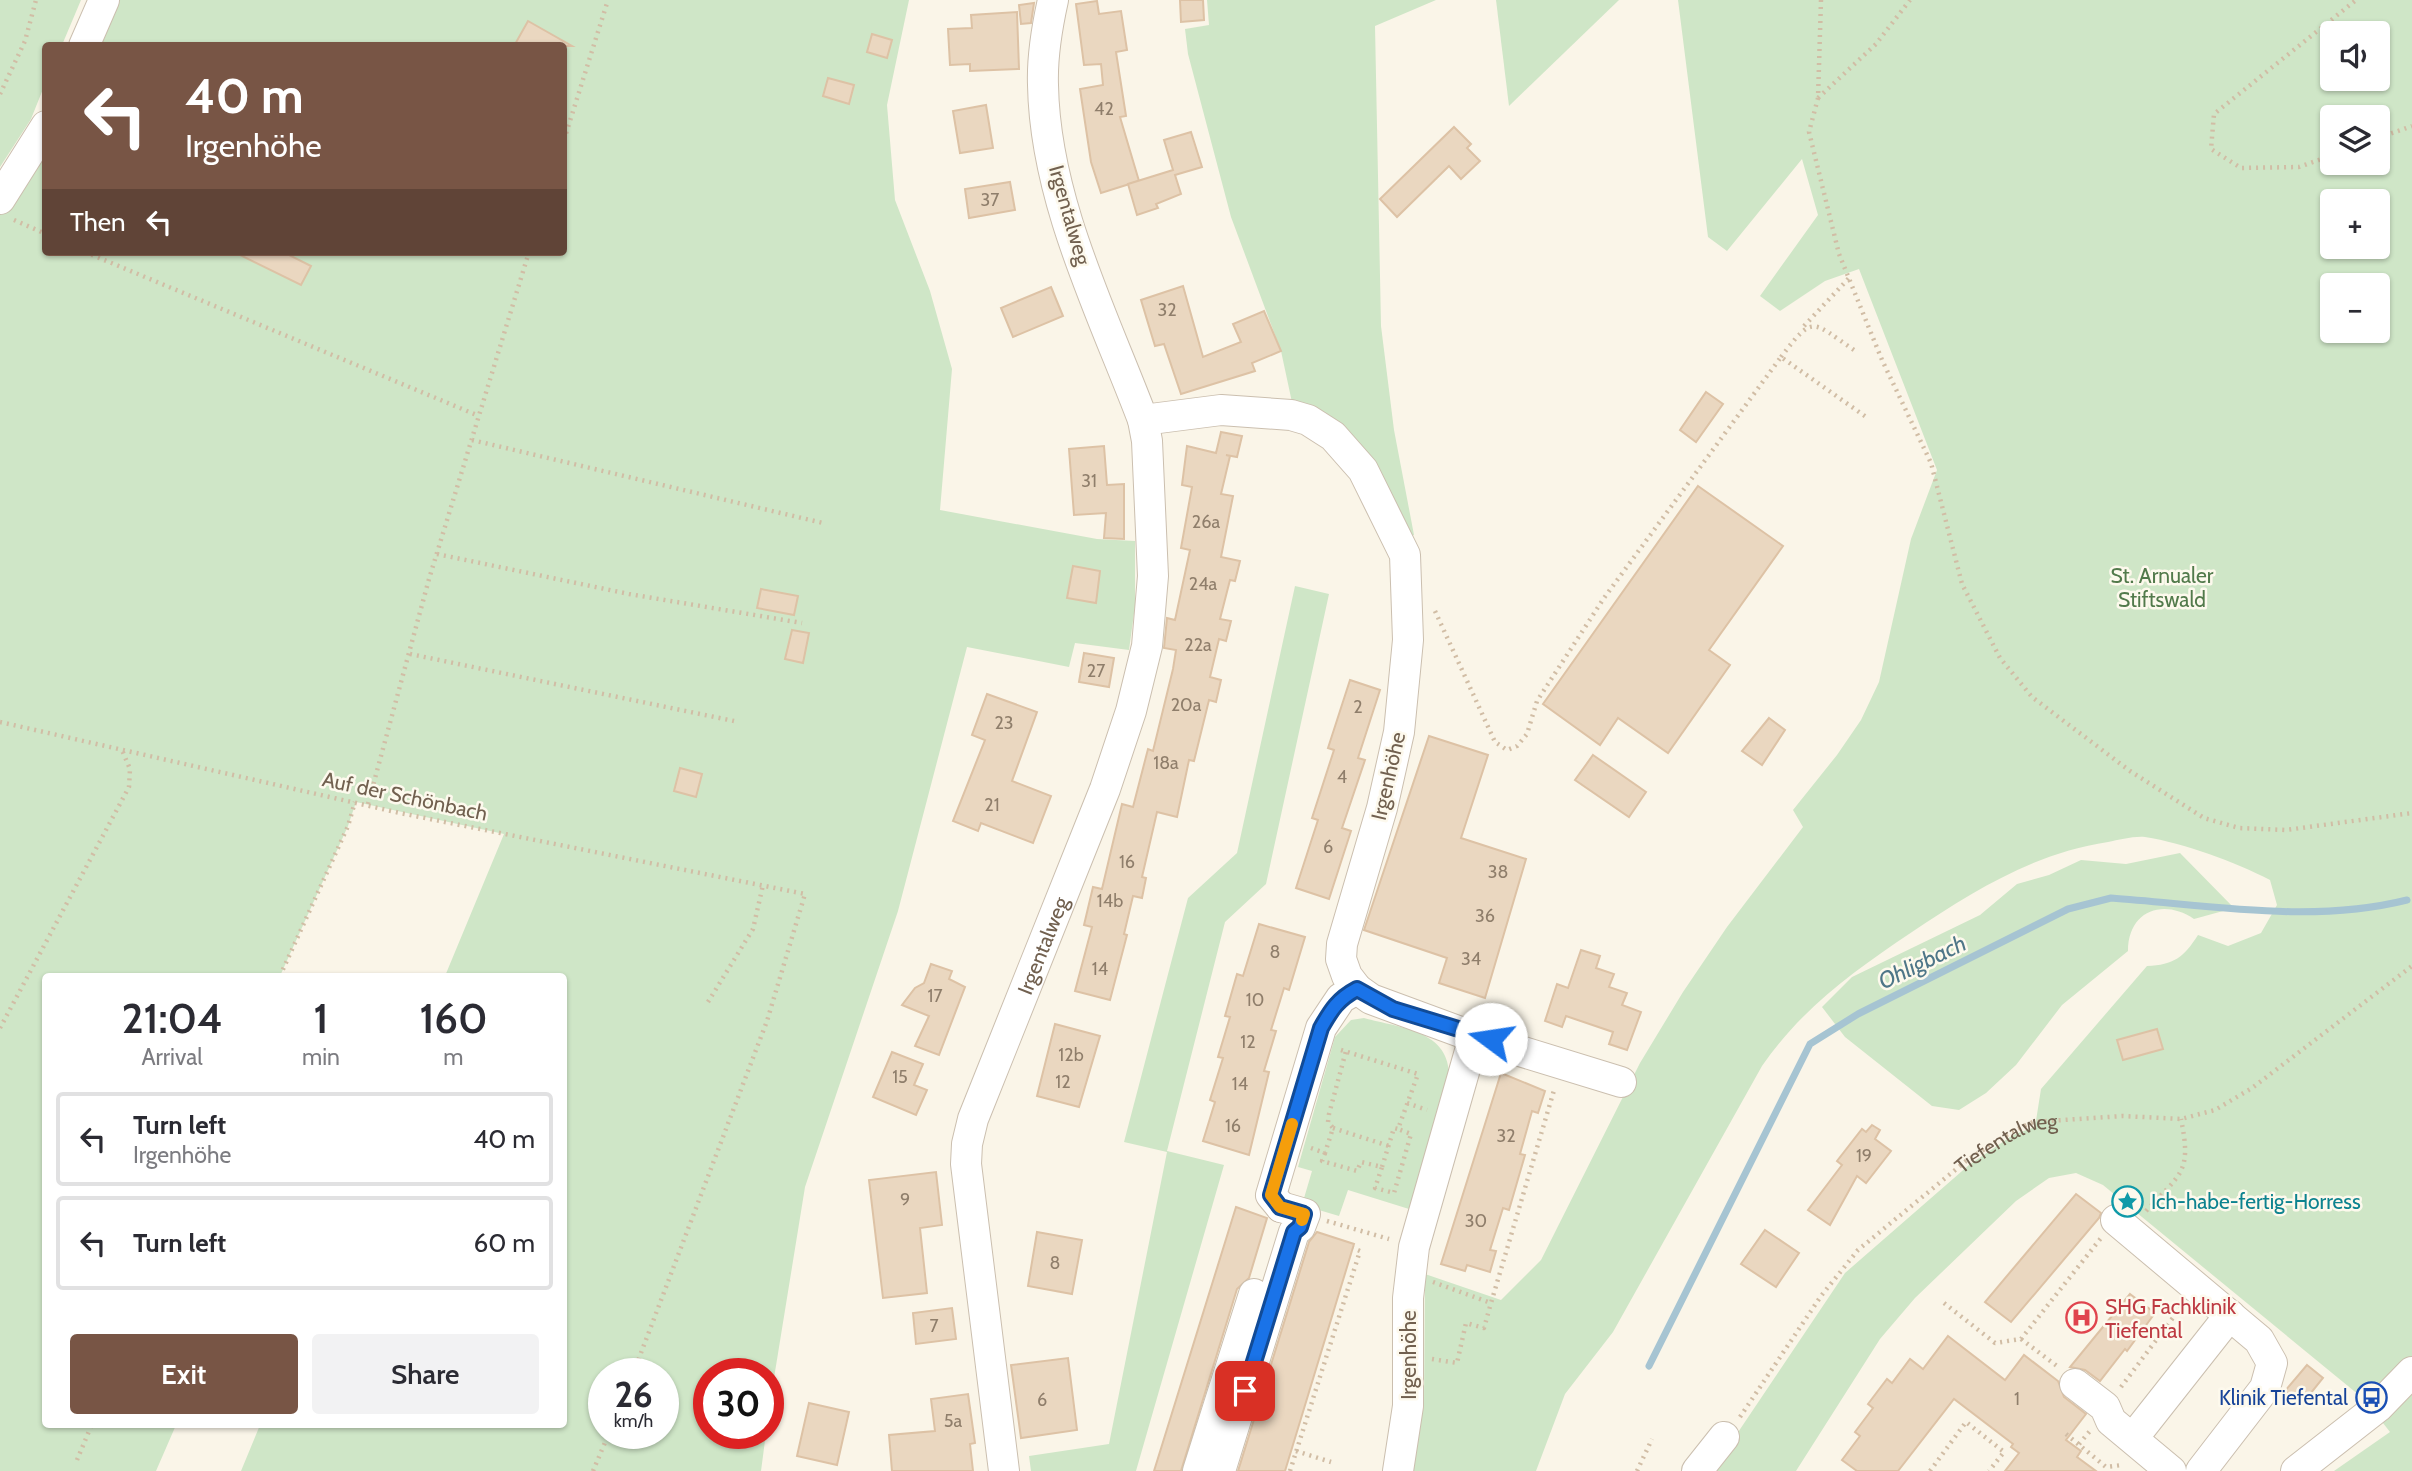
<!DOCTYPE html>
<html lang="en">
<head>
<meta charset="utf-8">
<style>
  :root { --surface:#fff; --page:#f2f2f3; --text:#2b2b33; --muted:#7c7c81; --line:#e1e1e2; --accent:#785545 }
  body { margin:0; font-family:Cabin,sans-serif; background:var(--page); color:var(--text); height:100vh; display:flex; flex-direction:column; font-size:26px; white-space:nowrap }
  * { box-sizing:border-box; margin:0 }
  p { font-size:23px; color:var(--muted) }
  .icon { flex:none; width:38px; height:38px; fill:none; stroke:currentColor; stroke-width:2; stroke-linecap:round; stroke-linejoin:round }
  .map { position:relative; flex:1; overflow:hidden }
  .side { position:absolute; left:42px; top:973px; width:525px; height:455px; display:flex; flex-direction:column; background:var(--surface); border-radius:7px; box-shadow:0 2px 5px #0004 }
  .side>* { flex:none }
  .top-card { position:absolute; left:42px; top:42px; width:525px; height:214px; border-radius:7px; box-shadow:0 2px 5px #0004; background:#785545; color:#fff; overflow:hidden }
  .controls { position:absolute; left:2320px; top:21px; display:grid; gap:14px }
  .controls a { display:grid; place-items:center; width:70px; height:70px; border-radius:7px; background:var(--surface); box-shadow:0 2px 5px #0004; font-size:35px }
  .speed { position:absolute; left:588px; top:1358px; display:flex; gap:14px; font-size:35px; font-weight:700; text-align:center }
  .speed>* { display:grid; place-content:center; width:91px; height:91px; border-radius:50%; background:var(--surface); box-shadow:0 2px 5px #0004; line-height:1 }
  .speed small { font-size:18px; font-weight:400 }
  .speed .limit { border:10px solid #d22; background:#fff; color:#111 }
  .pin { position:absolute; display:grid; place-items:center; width:60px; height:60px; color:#fff; margin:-30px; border-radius:14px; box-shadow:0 4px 10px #0006 }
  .me { position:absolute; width:77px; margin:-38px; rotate:284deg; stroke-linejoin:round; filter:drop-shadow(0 0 5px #0008) }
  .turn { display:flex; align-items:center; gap:24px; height:147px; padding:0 28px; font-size:32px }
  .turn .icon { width:91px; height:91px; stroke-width:2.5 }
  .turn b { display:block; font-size:49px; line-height:60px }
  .then { display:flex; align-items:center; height:66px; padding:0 28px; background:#0003; gap:14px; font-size:26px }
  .eta { display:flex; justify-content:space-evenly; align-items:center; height:119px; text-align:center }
  .eta b { font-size:42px; font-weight:600; line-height:49px }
  .primary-button { display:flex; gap:14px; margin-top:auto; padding:14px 28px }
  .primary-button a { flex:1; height:80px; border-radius:7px; background:var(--accent); color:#fff; font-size:28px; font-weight:600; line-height:80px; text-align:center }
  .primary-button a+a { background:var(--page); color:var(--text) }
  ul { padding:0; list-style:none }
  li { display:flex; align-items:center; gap:21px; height:94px; margin:0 14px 10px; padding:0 14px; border:4px solid var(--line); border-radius:7px }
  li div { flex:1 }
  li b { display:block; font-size:26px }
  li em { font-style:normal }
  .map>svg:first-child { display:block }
</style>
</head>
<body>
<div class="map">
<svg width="2412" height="1471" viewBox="0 0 2412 1471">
  <rect width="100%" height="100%" fill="#faf5e8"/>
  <g fill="#cfe6c7" fill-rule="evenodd">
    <polygon points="0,0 81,0 62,45 46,46 45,84 31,119 0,167"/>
    <path d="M104,0h805l-22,105 8,95 35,91 22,78 -12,141 157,29 38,2v65l-6,44 -54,-7 -6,24 -102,-20 -69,264 -93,276 -37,228v-41h-59v59h57l-5,38h-520l19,-46 304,-1v-448h-119l59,-142 -148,-32 -8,24 -68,150h-234v448l130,1 -20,46h-156v-1272l45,-73 1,126h518v-206l-480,-1zM604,1374h59v59h-59z"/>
    <polygon points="1207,0 1436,0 1375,26 1381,326 1394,430 1414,535 1404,540 1293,407 1281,351 1231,217 1188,54 1185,29 1209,25"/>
    <polygon points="1496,0 1619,0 1509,106"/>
    <path d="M1678,0h734v1471h-78l56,-39 -25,-32 -262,-215 -27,-12 -27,5 -33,23 -101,97 -35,41 -84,132h-84l133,-198 124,-108 44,-30 22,-8 6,-38 106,-123c27,-1 37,-9 51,-31l30,11 33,-13 16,-28 -7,-25c-35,-18 -86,-37 -125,-43 -12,-1 -26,3 -37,5 -74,11 -136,50 -196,90 -58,39 -110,76 -150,134l-149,266 -48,62 -29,77h-125l13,-66 1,-131 76,26 40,-40 99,-197 43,-71 44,-65 76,-100 -10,-17 44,-55 24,-35 18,-38 32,-143 26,-69 -78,-201 -34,12 -45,30 -20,-15 58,-81 -16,-56 -75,92 -19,-14zM2333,33h45v46h-45zM2333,117h45v46h-45zM2333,201h45v46h-45zM2333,285h45v46h-45z"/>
    <polygon points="1295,586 1329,594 1266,884 1225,922 1167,1151 1224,1165 1136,1471 1031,1471 1029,1456 1109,1444 1167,1152 1124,1142 1188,898 1237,853"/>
    <path d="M2180,853l54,55 -40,11c-31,-21 -66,-8 -66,32l-66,54 -46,60 -30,28 -27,17 -27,-4 -87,-69 -23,-30 30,-30 128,-62 37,-31 32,-9 32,-15 45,4z"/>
    <path d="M1364,1018c36,10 87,12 85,60l-40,131 -61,-19 -9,26 -37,-11 10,-34 -14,-4 37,-130 16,-17z"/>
  </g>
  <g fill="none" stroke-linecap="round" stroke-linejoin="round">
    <path stroke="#a6c4d2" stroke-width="7" d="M1649,1366l161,-322 48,-30 210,-105 43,-11c97,7 200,26 296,2"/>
  </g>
  <g fill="#ead7c0" stroke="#ddc2a5" stroke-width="2">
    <polygon points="1180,0 1203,0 1204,20 1181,22"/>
    <polygon points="1097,1 1099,14 1121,11 1127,50 1116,52 1126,116 1120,117 1139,181 1101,193 1091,162 1080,89 1103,85 1101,64 1084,65 1076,4"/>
    <polygon points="1034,3 1031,23 1021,24 1019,5"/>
    <polygon points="1017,12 1019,69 970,71 970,64 950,65 948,29 972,28 971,15"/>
    <polygon points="528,21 572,46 514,46"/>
    <polygon points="872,34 892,40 887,58 867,52"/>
    <polygon points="828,78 854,85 849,104 823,96"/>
    <polygon points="986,105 993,148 960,153 953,111"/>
    <polygon points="1454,127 1471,144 1467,148 1480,161 1461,179 1449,166 1397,217 1380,199"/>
    <polygon points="1191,132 1202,167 1175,175 1181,194 1156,204 1158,208 1137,215 1128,184 1173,170 1164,140"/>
    <polygon points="1010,182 1015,210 969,218 965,189"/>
    <polygon points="234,252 283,252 311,266 301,285"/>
    <polygon points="1183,286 1203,357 1241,342 1233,324 1264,311 1281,351 1252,363 1255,371 1181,394 1164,344 1155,346 1141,300"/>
    <polygon points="1051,287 1063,316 1013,337 1001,308"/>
    <polygon points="1706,392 1723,404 1696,442 1680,430"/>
    <polygon points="1221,432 1242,436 1237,457 1226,455 1230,456 1221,494 1233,496 1221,557 1240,561 1235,581 1230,580 1220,619 1231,621 1226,641 1219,639 1210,677 1221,680 1216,702 1209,700 1194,761 1189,760 1177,817 1157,812 1142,877 1146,878 1142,898 1133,896 1124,934 1127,935 1110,1000 1075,991 1092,927 1084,925 1093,887 1102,889 1122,804 1133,807 1148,749 1153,751 1173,669 1176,650 1164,648 1167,618 1175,620 1190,550 1181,548 1192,487 1182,485 1187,446 1216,453"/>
    <polygon points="1104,446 1107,485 1124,484 1124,539 1104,538 1106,513 1074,515 1069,449"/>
    <polygon points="1698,486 1783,546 1709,650 1730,665 1668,753 1618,718 1600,745 1543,704"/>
    <polygon points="1073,566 1100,571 1096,603 1067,598"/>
    <polygon points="761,589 798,596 794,615 757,608"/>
    <polygon points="792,630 809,633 803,663 785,659"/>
    <polygon points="1084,653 1114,658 1109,687 1079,682"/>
    <polygon points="1350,680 1380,690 1358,758 1365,760 1342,828 1351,831 1329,899 1296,888 1318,820 1312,818 1334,750 1328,748"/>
    <polygon points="987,694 1037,712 1012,781 1051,796 1033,843 981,823 978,831 953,821 985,740 972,735"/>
    <polygon points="1769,718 1785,730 1762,765 1742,751"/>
    <polygon points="1429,736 1488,755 1461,838 1526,859 1485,998 1439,983 1447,958 1364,930"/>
    <polygon points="1593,755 1646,792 1629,817 1575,780"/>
    <polygon points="680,768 702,774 696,797 674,791"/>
    <polygon points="1259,924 1305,937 1289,990 1284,988 1271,1030 1276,1031 1264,1071 1269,1072 1249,1155 1203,1141 1215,1102 1210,1100 1223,1058 1218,1057 1230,1017 1225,1016 1237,974 1243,976"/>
    <polygon points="1581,950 1600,956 1596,968 1614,974 1609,987 1627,993 1622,1005 1641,1012 1627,1050 1609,1044 1613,1032 1566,1016 1562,1027 1545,1021 1557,984 1568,988"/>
    <polygon points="931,964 952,971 949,979 965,987 939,1055 915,1046 929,1016 902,1005 915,988 924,983"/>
    <polygon points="1055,1024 1100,1036 1079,1107 1037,1096"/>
    <polygon points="2157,1029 2163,1049 2123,1060 2117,1040"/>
    <polygon points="892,1052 923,1064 914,1085 927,1090 916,1115 873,1097"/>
    <polygon points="1501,1073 1545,1091 1538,1113 1532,1111 1520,1154 1525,1155 1509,1210 1503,1208 1490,1250 1496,1251 1490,1272 1467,1265 1465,1271 1441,1264"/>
    <polygon points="1872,1125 1880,1130 1875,1139 1891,1151 1866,1183 1857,1176 1830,1225 1808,1210 1842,1165 1837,1161 1862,1129 1866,1132"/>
    <polygon points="936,1172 942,1225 920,1228 927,1293 883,1298 869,1180"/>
    <polygon points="2076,1194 2101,1213 2099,1218 2011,1322 1985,1302"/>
    <polygon points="1236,1207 1267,1218 1249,1278 1237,1289 1181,1471 1154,1471"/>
    <polygon points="1765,1230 1799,1253 1776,1287 1741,1264"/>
    <polygon points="1037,1232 1082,1240 1072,1294 1028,1286"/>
    <polygon points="1317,1232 1354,1244 1285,1471 1238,1471 1309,1242"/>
    <polygon points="2130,1294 2155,1313 2127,1351 2125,1349 2100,1381 2085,1370 2070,1367"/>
    <polygon points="952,1308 956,1339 916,1344 913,1313"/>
    <polygon points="1948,1336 2005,1380 2024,1355 2058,1381 2064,1397 2086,1414 2066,1440 2081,1451 2077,1457 2096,1471 2005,1471 2019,1453 2011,1447 2013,1444 1954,1399 1898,1471 1857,1471 1842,1460 1860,1436 1855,1432 1873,1408 1868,1404 1887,1379 1892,1383 1910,1359 1923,1369"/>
    <polygon points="1068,1358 1077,1430 1021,1438 1011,1365"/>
    <polygon points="2307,1365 2323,1378 2302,1404 2285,1391"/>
    <polygon points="968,1394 975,1443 970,1444 973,1471 892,1471 889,1435 935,1431 931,1399"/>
    <polygon points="809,1403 849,1412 837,1465 797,1456"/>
  </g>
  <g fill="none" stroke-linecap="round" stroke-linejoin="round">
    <defs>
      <g id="minor">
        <polyline points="84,46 104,0"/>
        <polyline points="0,199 46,126"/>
        <polyline points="1143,420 1221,410 1291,415 1308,420 1333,436 1363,470 1405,555 1408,640 1399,732 1382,808 1342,944 1341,959 1347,976 1357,989 1371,999 1474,1037 1621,1082"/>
        <polyline points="1281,1207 1271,1195 1321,1028 1341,998 1357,989"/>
        <polyline points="2116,1220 2259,1340 2272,1363 2265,1388 2201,1471"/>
        <polyline points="2075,1384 2105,1407 2111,1421 2171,1471"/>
        <polyline points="2133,1438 2230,1315"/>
        <path id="s2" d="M1004,1471l-38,-307 1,-20 6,-25 132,-330 26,-78 16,-65 6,-70 -6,-135 -4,-21c-40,-106 -98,-219 -100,-335 -1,-28 4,-58 10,-85"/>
        <polyline points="1198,1471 1254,1294"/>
        <polyline points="1220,1471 1294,1232 1300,1227 1305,1214 1281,1207"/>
        <polyline points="1398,1471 1408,1406 1408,1298 1414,1247 1474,1037"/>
        <polyline points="1697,1471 1724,1437"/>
        <polyline points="2296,1471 2378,1407 2412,1372"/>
      </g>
    </defs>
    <use href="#minor" stroke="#cbbfaf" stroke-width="32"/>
    <g stroke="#d1bda5" stroke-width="4.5" stroke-dasharray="2 5" stroke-linecap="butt">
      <polyline points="1821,0 1818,98 1809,132 1839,254 1882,360 1931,463 1962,584 2000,658 2032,697 2130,771 2204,818 2239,828 2286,830 2412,813"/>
      <polyline points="0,94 25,41 36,0"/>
      <polyline points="1818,98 1876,44 1910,0"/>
      <polyline points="2378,138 2412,126"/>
      <polyline points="564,140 608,0"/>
      <polyline points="2333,155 2299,167 2241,168 2211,149 2214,114 2356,0"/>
      <polyline points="14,220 46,234"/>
      <polyline points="85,252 479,416"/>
      <polyline points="1804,326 1849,278"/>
      <path d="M1781,357c33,-44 31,-35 73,-7"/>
      <polyline points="472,440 823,523"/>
      <polyline points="437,554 629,594 802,623"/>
      <polyline points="1435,611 1495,742 1507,750 1517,746 1527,734 1537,701 1604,598 1781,357 1869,419"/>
      <polyline points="410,654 734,721"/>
      <polyline points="0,722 400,813 805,894 767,1021 633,1374"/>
      <polyline points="368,804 429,579 529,252"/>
      <polyline points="280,976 348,826 355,802"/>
      <polyline points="708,1002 753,929 763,885"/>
      <polyline points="0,1028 129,787 130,769 122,750"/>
      <polyline points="1341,1050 1418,1074 1398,1129 1394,1128 1382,1167"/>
      <polyline points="1407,1103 1427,1110"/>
      <polyline points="1333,1128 1389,1146"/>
      <polyline points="1311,1148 1325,1153 1333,1128 1328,1122 1329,1114 1346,1051"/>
      <polyline points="1325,1153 1322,1161 1357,1171 1361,1162 1382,1167 1375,1188 1394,1193 1411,1134 1398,1129"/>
      <path d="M2146,1211c35,-38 46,-38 35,-92"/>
      <polyline points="1327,1221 1389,1239"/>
      <polyline points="1433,1282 1491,1303 1555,1087"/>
      <polyline points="1944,1303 1995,1343 2021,1339 2101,1238"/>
      <polyline points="2021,1339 2057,1366"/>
      <polyline points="1432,1359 1457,1363 1466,1323 1484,1328 1491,1303"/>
      <polyline points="2121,1387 2181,1307"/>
      <path id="s1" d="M1740,1417l81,-121 37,-46 108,-89 45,-29 22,-10 90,-6 58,3 34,-9 37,-22 160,-122"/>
      <polyline points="2066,1434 2106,1467 2122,1465"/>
      <polyline points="2079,1444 2090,1431"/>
      <polyline points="1296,1451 1331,1462"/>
      <polyline points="77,1460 92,1424"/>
      <polyline points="593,1471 609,1433"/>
      <polyline points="1290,1471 1360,1251 1353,1248"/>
      <polyline points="1637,1471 1652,1439"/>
      <polyline points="1930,1471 1966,1422 2004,1452 1989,1471"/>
    </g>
    <use href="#minor" stroke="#fff" stroke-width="30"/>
  </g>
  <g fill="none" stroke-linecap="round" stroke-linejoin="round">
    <defs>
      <path id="route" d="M1245,1391l49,-159 6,-5 4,-13 -24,-7 -9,-12 50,-167c10,-18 17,-29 36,-39l36,20 98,30"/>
    </defs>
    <use href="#route" stroke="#114b97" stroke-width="18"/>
    <use href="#route" stroke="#1a73e8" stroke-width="12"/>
    <polyline stroke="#f59e0b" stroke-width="12" points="1292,1124 1271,1195 1280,1207 1304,1214 1302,1220"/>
  </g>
  <defs>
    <symbol id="sight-ring" viewBox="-11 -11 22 22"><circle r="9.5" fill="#fdf9ed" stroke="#0f9aa8" stroke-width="1.5"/><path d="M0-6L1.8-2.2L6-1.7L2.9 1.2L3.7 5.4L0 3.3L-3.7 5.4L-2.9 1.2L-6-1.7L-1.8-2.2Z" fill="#0f9aa8"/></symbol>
    <symbol id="hospital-ring" viewBox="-11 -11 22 22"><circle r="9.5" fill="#fdf9ed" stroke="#e0444e" stroke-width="1.5"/><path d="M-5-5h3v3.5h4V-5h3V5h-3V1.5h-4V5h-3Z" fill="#e0444e"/></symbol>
    <symbol id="bus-ring" viewBox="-11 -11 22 22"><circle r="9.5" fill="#fdf9ed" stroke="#1a4fb4" stroke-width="1.5"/><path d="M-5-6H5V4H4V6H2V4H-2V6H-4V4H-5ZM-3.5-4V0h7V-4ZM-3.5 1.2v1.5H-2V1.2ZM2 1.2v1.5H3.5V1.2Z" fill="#1a4fb4"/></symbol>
  </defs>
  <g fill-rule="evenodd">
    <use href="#sight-ring" x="2110" y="1184" width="35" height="35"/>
    <use href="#hospital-ring" x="2064" y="1300" width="35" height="35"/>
    <use href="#bus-ring" x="2354" y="1380" width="35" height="35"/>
  </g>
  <g text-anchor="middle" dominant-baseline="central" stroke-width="5" stroke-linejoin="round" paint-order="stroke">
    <g font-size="18" fill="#8f7e6b">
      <text x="1104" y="109">42</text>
      <text x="990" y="200">37</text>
      <text x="1167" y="310">32</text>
      <text x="1089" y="481">31</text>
      <text x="1206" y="522">26a</text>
      <text x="1203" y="584">24a</text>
      <text x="1198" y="645">22a</text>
      <text x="1096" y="671">27</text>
      <text x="1186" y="705">20a</text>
      <text x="1358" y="707">2</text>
      <text x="1004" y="723">23</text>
      <text x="1166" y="763">18a</text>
      <text x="1342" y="777">4</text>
      <text x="992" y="805">21</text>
      <text x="1328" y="847">6</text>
      <text x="1127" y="862">16</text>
      <text x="1498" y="872">38</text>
      <text x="1110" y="901">14b</text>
      <text x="1485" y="916">36</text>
      <text x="1275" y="952">8</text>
      <text x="1471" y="959">34</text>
      <text x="1100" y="969">14</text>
      <text x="935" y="996">17</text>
      <text x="1255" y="1000">10</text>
      <text x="1248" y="1042">12</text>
      <text x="1071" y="1055">12b</text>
      <text x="900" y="1077">15</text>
      <text x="1063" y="1082">12</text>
      <text x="1240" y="1084">14</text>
      <text x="1233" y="1126">16</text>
      <text x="1506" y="1136">32</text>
      <text x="1864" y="1156">19</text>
      <text x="905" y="1200">9</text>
      <text x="1476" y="1221">30</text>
      <text x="1055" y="1263">8</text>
      <text x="934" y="1326">7</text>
      <text x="2017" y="1399">1</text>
      <text x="1042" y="1400">6</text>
      <text x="953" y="1421">5a</text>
    </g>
    <g font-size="21" fill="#71604f" stroke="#fdf9ed">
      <text transform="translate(1070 215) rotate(74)">Irgentalweg</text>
      <text transform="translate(1388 776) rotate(-77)">Irgenhöhe</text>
      <text transform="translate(405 796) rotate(12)">Auf der Schönbach</text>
      <text stroke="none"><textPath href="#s2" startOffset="542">Irgentalweg</textPath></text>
      <text stroke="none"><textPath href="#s1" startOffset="390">Tiefentalweg</textPath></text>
      <text transform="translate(1408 1355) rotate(-90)">Irgenhöhe</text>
    </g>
    <g font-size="21" fill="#527a4b" stroke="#fdf9ed">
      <text x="2162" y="575">St. Arnualer<tspan x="2162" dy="24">Stiftswald</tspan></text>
    </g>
    <g font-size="21" fill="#0d838f" stroke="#fdf9ed" text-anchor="start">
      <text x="2151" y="1201">Ich-habe-fertig-Horress</text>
    </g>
    <g font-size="21" fill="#be3a42" stroke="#fdf9ed" text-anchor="start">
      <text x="2105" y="1306">SHG Fachklinik<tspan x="2105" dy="24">Tiefental</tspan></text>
    </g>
    <g font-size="21" fill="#164399" stroke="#fdf9ed" text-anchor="end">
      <text x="2348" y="1397">Klinik Tiefental</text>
    </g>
    <g font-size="23" font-style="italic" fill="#4e7688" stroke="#fdf9ed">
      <text transform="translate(1922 962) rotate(-26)">Ohligbach</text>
    </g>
  </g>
</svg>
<div class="controls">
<a><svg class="icon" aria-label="sound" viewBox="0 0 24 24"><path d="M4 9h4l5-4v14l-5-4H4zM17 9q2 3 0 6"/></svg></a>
<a><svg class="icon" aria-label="layers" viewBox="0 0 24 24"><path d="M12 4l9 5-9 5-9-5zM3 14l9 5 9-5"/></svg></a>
<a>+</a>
<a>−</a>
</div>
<div class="speed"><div>26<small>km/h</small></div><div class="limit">30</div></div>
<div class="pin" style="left:1245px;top:1391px;background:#d93025"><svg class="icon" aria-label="arrive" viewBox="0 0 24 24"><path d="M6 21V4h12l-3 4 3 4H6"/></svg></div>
<svg class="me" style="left:1491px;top:1039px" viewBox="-20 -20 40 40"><circle r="19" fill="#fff"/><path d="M0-13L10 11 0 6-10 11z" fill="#1a73e8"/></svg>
<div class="top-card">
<div class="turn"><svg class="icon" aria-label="left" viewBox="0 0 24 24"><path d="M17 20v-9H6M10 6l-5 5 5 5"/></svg><div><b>40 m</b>Irgenhöhe</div></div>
<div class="then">Then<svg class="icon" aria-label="left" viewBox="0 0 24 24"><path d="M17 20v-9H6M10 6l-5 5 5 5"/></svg></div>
</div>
<section class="side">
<div class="eta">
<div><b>21:04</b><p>Arrival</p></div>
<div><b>1</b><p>min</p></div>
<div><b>160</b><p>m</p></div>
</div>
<ul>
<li><svg class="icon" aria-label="left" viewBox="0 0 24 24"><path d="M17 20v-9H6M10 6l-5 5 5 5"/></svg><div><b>Turn left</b><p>Irgenhöhe</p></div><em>40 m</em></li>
<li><svg class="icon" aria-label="left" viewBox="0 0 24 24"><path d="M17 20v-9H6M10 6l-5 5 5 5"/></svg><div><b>Turn left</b></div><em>60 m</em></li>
</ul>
<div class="primary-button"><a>Exit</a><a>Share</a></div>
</section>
</div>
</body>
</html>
